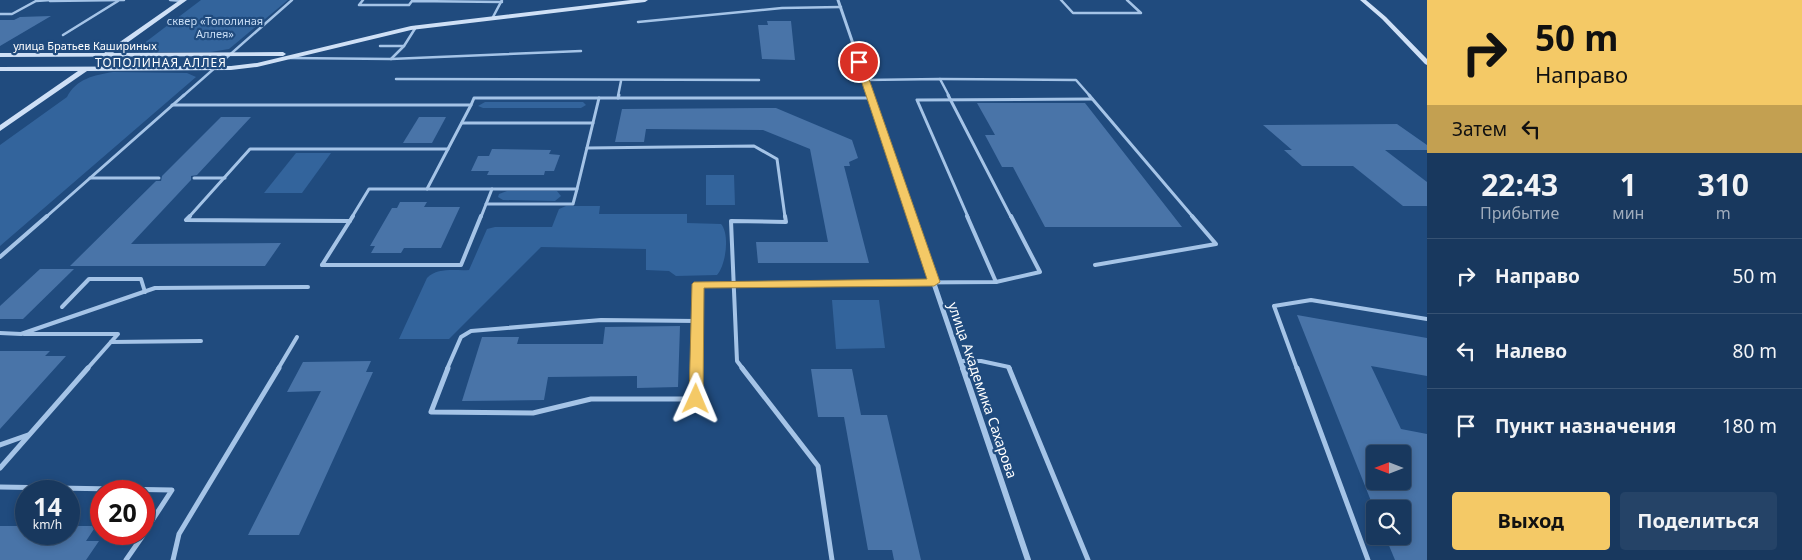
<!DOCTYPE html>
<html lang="ru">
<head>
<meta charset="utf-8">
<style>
  :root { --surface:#18385e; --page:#254367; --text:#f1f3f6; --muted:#9facbc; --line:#365273; --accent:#f4c966 }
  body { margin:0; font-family:"Noto Sans",sans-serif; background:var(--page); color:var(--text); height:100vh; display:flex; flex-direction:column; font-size:19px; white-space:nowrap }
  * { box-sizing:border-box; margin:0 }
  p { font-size:16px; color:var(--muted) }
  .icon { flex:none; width:28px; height:28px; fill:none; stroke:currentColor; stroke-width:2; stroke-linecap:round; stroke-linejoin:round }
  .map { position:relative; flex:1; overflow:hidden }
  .panel { display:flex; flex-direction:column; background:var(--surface); width:375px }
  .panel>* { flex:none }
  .hud { background:#f4c966; color:#111; overflow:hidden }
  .needle { width:32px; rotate:270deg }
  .buttons { position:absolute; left:1366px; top:445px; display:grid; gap:10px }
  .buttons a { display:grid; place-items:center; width:45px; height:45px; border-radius:5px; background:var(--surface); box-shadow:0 2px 8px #0003,0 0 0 1px var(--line); font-size:25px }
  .speed { position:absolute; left:15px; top:480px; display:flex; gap:10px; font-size:25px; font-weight:700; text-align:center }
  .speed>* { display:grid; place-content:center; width:65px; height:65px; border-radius:50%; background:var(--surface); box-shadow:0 2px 8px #0003,0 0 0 1px var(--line); line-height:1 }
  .speed small { font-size:12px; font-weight:400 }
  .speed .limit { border:8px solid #d22; background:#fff; color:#111 }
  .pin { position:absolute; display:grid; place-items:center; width:42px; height:42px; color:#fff; margin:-21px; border:2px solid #fff; border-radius:50%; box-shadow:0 1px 5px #0007 }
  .me { position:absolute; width:55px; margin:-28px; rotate:1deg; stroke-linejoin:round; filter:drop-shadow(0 0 4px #0008) }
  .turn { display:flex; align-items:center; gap:18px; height:105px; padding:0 25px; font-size:22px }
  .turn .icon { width:65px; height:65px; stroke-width:2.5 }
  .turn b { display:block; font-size:35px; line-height:42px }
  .then { display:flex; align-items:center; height:48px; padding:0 25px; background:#0003; gap:10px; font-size:19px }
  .eta { display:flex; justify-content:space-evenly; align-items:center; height:85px; text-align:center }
  .eta b { font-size:30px; font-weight:700; line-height:35px }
  .button { display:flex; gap:10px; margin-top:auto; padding:10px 25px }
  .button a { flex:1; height:58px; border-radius:5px; background:var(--accent); color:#111; font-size:20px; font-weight:700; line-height:58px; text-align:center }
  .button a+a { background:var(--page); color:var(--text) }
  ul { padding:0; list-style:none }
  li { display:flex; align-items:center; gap:15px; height:75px; padding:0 25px; border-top:1px solid var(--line) }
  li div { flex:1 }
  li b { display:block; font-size:19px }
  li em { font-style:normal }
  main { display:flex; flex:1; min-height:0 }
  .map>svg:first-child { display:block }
</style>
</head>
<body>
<main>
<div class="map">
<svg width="1427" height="560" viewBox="0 0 1427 560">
  <rect width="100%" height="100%" fill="#204b7e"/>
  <g fill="#33649c">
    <polygon points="201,0 288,0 229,49 211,52 153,52 143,49 143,44"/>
    <path d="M113,72l74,1 9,4 -196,169v-101l67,-48c9,-18 27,-22 46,-25z"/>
    <polygon points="485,102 583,102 586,105 581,108 483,108 478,106"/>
    <polygon points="296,153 331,153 302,193 264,193"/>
    <polygon points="706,175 734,175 735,205 706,205"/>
    <polygon points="507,191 557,191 561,196 555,201 503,200 498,197 499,194"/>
    <path d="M566,206h34l-1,8h88v9l34,1c9,10 5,41 -4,51l-41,1 -7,-5 -23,-1v-21l-105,-2 -92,92h-50l28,-61c11,-11 28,-7 42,-8l18,-41 8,-2h57l7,-18z"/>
    <polygon points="832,300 879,300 885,348 836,349"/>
  </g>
  <g fill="#4974a8" fill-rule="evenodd">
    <polygon points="51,16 0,46 0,20 14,20 20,17"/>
    <polygon points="767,21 791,21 795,60 762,59 758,25 768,25"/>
    <polygon points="977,103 1085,103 1182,227 1045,227 1013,167 1002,167 985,135 995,135"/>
    <polygon points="776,108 852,140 858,158 849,162 850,166 844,166 869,263 758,263 756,242 828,242 810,149 763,130 646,129 644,142 615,142 622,109"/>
    <polygon points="221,117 251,117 197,175 191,176 191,180 131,244 281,243 265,266 70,266 156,181 161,181 162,176"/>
    <polygon points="419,117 446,117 432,143 403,143"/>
    <polygon points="1397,124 1427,145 1427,150 1385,150 1427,182 1427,206 1403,206 1353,166 1302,166 1284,150 1292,150 1263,125"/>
    <polygon points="492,149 551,150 549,154 560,155 554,171 545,171 544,175 487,175 489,171 471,171 478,156 489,156"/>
    <polygon points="400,202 427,202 424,207 460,207 441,248 404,248 401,253 371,253 375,246 370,246 392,208 397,208"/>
    <polygon points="40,269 74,269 23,319 0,319 0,306"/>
    <path d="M1297,315l130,23v38l-56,-10 30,63 26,5v126h-32l-10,-24h17v-27h-27v2zM1375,454h27v27h-27z"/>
    <polygon points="680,326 678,387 637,388 637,376 548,377 544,400 462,401 482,337 519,337 517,344 603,344 605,327"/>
    <polygon points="0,351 50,351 45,356 66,356 0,429"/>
    <polygon points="371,361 366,372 373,372 299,535 248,535 321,391 287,392 303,362"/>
    <polygon points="811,369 852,369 861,415 887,415 921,560 894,560 892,550 868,550 844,417 818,417"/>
    <polygon points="0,526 26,526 26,534 69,534 69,526 96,526 86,541 99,541 86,560 0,560"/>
  </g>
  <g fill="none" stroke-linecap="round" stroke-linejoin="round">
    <g stroke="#a5c4e7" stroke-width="2.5">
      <polyline points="170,0 183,1"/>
      <polyline points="363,0 359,5 409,5 412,1 502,2"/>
      <polyline points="1061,0 1073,13 1141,13 1127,0"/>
      <polyline points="50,1 124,0"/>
      <polyline points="0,14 12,14 36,1 51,0"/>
      <polyline points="493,17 502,0"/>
      <polyline points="638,22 782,8 841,7"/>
      <polyline points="63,35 118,1"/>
      <polyline points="380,46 404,46"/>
      <polyline points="289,58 391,59 581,51"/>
      <polyline points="391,59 404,46 416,27"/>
      <polyline points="396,79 759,80"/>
      <polyline points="940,79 1076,80 1090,96"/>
      <polyline points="865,80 940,79 949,96"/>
      <polyline points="183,96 292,0"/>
      <polyline points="618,96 621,81"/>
    </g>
    <g stroke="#a5c4e7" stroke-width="3">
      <polyline points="948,95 1011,217"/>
      <polyline points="1089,95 1193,217"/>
      <polyline points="618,98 619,95"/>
      <polyline points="172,105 471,105 474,98 872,98"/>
      <polyline points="462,123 593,123"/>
      <polyline points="587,148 754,146 777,159 785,217"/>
      <polyline points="90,178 159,178"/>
      <polyline points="194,178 225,178"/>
      <polyline points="427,189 471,105"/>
      <polyline points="486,204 573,204 577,189"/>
      <polyline points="46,217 184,95"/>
      <polyline points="189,217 250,149 448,149"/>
      <polyline points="352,217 369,189 577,189 599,98"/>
      <polyline points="481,217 492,189"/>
      <polyline points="968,217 917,100 1092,99"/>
    </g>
    <g stroke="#a5c4e7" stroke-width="4">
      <polyline points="190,216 186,220 350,221"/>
      <polyline points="967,216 996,282"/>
      <polyline points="0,257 47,216"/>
      <polyline points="322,265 353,216"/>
      <polyline points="322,265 461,265 481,216"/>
      <polyline points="1095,265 1216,244 1192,216"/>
      <polyline points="62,307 89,279 141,279 145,292"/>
      <polyline points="697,321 698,284 996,282 1040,272 1011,216"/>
      <polyline points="0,333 21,334 155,288 308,287"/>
      <polyline points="24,334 118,334 87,369"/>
      <polyline points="111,342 201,341"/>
      <polyline points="961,361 981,361 1009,367 1010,369"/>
      <polyline points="278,369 297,337"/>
      <polyline points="447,369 461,337 471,331 601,320 697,321"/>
      <polyline points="697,369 697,321"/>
      <polyline points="743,369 737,361 731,221 786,222 785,216"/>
      <polyline points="1297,369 1274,306 1311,300 1427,319"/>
    </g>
    <g stroke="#a5c4e7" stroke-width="5">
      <polyline points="448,368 431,412 533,413 591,399 696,399 697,368"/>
      <polyline points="742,368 818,466 832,560"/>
      <polyline points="1009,368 1088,560"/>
      <polyline points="1297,368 1368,560"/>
      <polyline points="0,445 28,435"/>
      <polyline points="0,468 88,368"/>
      <polyline points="0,487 172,490 144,533"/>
      <polyline points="126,560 144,534"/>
      <polyline points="173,560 179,534 279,368"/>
    </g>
    <polyline stroke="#a5c4e7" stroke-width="3" points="838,0 871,96"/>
    <polyline stroke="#a5c4e7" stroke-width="4" points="870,95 912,217"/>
    <polyline stroke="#a5c4e7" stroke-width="5" points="911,216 963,369"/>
    <polyline stroke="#a5c4e7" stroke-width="6" points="963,368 1028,560"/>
    <g fill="#cfe0f6" fill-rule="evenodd">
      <polygon points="180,0 187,0 113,53 283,52 286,54 283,56 0,57 0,53 104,53"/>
      <polygon points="631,0 648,0 645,2 411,30 257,67 231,70 87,71 0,131 0,125 78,71 0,71 0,67 231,66 257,63 411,26"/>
      <polygon points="1360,0 1366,0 1386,17 1427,59 1427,65 1425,64 1382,19"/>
    </g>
  </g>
  <polygon fill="#f4c966" stroke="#9f8342" points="859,59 863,62 940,282 934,286 704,288 703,399 701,402 691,402 689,399 692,284 694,282 927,279 855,62"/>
  <g text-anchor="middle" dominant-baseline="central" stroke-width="4.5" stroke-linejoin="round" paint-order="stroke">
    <g font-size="11" fill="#c8ddf5" stroke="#204b7e">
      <text x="215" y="20">сквер «Тополиная<tspan x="215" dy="13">Аллея»</tspan></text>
    </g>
    <g font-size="11" fill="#fff" stroke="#204b7e">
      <text x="85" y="45">улица Братьев Кашириных</text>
    </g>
    <g font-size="12" letter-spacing="1" fill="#fff" stroke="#204b7e">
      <text x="161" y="62">ТОПОЛИНАЯ АЛЛЕЯ</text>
    </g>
    <g font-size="14" fill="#fff" stroke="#204b7e">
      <text transform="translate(983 390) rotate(71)">улица Академика Сахарова</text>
    </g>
  </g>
</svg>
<div class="buttons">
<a><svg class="needle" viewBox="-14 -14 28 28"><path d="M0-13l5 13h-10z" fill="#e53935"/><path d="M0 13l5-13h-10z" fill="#9facbc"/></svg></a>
<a><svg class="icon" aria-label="search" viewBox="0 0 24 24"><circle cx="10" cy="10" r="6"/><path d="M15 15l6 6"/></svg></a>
</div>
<div class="speed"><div>14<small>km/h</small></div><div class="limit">20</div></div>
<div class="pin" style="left:859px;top:62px;background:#d93025"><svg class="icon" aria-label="arrive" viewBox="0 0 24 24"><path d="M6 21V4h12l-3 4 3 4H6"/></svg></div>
<svg class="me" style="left:696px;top:399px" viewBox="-20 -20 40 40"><path d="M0-17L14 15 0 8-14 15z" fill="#f4c966" stroke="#fff" stroke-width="4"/></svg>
</div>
<section class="panel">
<div class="hud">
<div class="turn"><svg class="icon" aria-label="right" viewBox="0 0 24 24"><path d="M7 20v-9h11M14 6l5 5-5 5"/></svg><div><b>50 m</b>Направо</div></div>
<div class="then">Затем<svg class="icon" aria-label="left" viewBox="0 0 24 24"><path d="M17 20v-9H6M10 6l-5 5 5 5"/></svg></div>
</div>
<div class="eta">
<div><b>22:43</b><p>Прибытие</p></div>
<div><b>1</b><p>мин</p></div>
<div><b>310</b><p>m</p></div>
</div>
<ul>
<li><svg class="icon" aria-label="right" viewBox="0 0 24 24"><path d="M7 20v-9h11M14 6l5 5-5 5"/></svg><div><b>Направо</b></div><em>50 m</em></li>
<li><svg class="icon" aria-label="left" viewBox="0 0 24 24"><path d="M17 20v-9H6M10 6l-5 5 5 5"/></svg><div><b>Налево</b></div><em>80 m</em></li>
<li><svg class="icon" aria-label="arrive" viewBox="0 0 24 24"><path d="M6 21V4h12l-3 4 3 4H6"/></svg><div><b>Пункт назначения</b></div><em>180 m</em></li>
</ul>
<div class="button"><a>Выход</a><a>Поделиться</a></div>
</section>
</main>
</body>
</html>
